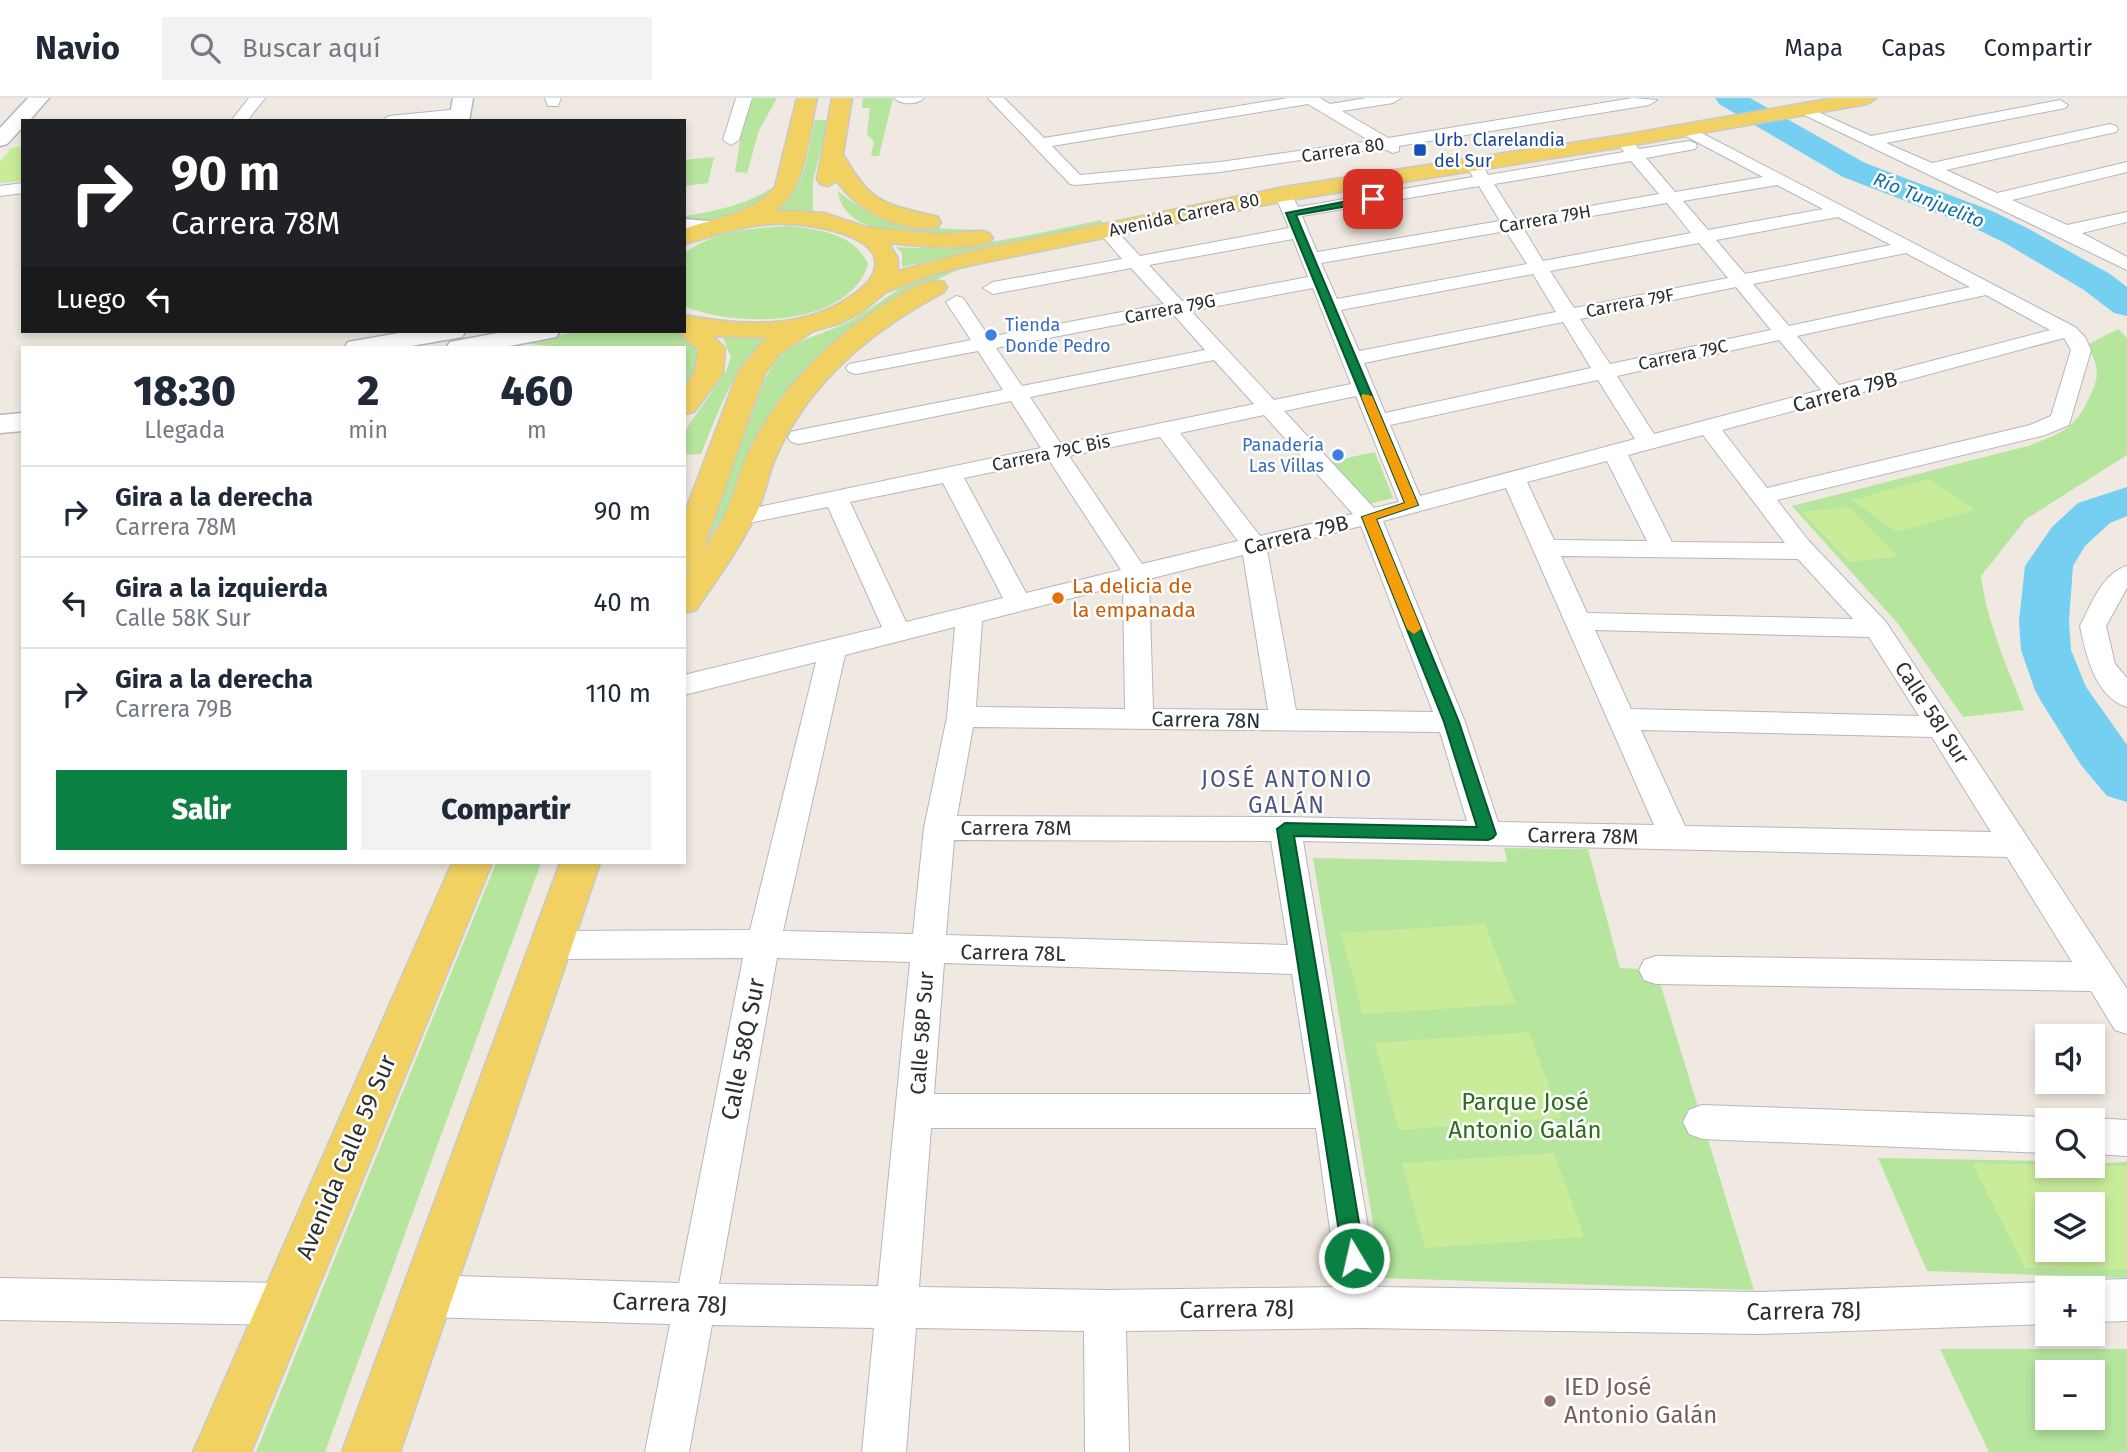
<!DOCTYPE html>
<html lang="es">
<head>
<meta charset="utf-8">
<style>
  :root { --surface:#fff; --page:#f2f2f3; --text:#1f2937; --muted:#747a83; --line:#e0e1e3; --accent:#0b8043 }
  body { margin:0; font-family:"Fira Sans",sans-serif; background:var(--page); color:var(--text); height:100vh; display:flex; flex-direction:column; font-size:26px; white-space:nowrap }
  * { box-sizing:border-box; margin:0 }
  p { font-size:23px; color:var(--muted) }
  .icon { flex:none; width:38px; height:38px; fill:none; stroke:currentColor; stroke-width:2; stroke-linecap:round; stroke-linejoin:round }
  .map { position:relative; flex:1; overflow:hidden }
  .drawer { position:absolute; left:21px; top:248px; width:665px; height:518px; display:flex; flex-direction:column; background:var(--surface); border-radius:0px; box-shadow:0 4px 10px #0003 }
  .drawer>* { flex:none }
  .banner { position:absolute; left:21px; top:21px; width:665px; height:214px; border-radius:0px; box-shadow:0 4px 10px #0003; background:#202124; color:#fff; overflow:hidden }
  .controls { position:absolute; left:2035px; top:926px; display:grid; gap:14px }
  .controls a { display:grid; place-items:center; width:70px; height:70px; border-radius:0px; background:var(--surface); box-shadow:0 4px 10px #0003; font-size:35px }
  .pin { position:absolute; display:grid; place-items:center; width:60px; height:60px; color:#fff; margin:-30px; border-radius:14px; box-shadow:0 4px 10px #0006 }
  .me { position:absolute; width:77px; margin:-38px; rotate:351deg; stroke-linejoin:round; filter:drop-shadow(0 0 5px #0008) }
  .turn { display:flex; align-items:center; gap:24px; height:147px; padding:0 35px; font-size:32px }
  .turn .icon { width:91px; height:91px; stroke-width:2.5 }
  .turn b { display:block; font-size:49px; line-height:60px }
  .then { display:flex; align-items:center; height:66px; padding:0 35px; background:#0003; gap:14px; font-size:26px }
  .eta { display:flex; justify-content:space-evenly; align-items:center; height:119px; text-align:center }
  .eta b { font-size:42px; font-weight:800; line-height:49px }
  .primary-button { display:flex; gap:14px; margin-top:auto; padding:14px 35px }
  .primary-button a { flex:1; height:80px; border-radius:0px; background:var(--accent); color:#fff; font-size:28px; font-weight:800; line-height:80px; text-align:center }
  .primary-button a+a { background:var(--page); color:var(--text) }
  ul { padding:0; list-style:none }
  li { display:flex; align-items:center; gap:21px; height:91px; padding:0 35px; border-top:2px solid var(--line) }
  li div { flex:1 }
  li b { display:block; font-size:26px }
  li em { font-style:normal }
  header { display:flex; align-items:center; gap:42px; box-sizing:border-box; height:98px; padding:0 35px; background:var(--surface); border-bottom:2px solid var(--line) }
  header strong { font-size:33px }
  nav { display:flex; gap:38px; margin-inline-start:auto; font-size:24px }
  .search { width:490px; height:63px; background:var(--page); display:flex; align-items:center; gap:18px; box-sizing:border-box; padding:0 24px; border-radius:0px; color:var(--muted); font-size:26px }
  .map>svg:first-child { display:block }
</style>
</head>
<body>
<header>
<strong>Navio</strong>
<div class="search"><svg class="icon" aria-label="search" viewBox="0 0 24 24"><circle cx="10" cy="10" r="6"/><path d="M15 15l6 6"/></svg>Buscar aquí</div>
<nav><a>Mapa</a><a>Capas</a><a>Compartir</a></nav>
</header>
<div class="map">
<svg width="2127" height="1354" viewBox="0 0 2127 1354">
  <rect width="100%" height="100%" fill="#efe9e1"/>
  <g fill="#b6e59e" fill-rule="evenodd">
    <polygon points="753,0 777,0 759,32 747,75 735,74 742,31"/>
    <polygon points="863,0 893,0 879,58 871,58 874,44 867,36 870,10 862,10"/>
    <path d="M815,22h13l-15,61v31l-42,1c36,-22 35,-54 44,-93z"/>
    <polygon points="714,59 708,85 684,88 684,62"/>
    <path d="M772,90c-12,27 -60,35 -88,34v-6c32,-5 61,-11 88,-28z"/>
    <path d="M838,93c43,38 98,38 152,39 -37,6 -147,16 -152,-39z"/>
    <path d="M1101,122l2,3 -201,44v-14l-6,-6c70,5 137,-13 205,-27z"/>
    <path d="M789,128c31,4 65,7 79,38 -18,64 -134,64 -184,42v-53c31,-22 68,-25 105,-27z"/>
    <path d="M977,164c-93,38 -170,84 -220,175 -8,13 -11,30 -17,45 -10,25 -24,46 -40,69l64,-170c25,-46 45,-39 86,-60 25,-13 44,-32 70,-43 17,-8 39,-11 57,-16z"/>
    <path d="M2118,231l9,9v117l-101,64 -45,57c6,47 26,90 43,134l-61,7 -64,-92 -107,-119 236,-60c33,-13 47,-16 62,-50 11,-22 8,-30 -3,-51z"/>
    <path d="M581,233h100c30,17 19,32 3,55v-38h-112l-52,-5z"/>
    <path d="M723,240h45c-36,31 -49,73 -67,116l-17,1v-23l42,-61 5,-14z"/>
    <polygon points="1375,354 1393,400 1369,406 1328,364"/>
    <polygon points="1504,750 1588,751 1620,870 1656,872 1754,1192 1382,1180 1313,760 1507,764"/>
    <polygon points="496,765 541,765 325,1354 256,1354"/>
    <path d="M1878,1060l169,3 1,5 79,-4v116l-200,-7zM2048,1106h45v46h-45z"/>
    <path d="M1940,1251h187v103h-138zM2048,1274h45v46h-45z"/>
  </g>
  <g fill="#c9ec9a" fill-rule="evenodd">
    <polygon points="23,48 23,83 0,85 0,64 11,50"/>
    <polygon points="1929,381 1975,412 1897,434 1851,402"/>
    <polygon points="1849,409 1898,459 1849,464 1802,414"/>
    <polygon points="1485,826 1516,906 1363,916 1341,835"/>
    <polygon points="1529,934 1561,1020 1399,1032 1375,945"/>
    <polygon points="1554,1055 1584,1139 1425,1150 1402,1065"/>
    <path d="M1972,1065l155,3v104l-102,-2zM2093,1106v46h-45v-46z"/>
  </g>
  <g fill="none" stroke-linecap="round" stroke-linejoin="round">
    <g fill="#75cff0" fill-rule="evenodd">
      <polygon points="1715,0 1750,0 1865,65 1992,113 2029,131 2110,176 2127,189 2127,218 2114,215 2084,192 2005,145 1968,127 1843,79 1719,6"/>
      <polygon points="2127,389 2127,418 2110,425 2085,448 2073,468 2069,523 2071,552 2086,589 2127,647 2127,704 2107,698 2081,667 2042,605 2035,592 2021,552 2019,523 2025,468 2052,429 2078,405"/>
    </g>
    <defs>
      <g id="street">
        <polygon points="249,0 265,0 247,23 231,23"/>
        <polygon points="545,0 561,0 558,8 548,8"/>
        <polygon points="736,0 752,0 739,42 731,47 723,42"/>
        <path d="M894,0h30c-7,7 -23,7 -30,0z"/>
        <path d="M988,0h16l40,40 244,-40h32l10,6 36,-6h35l-8,5 -51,8 46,27 245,-40 24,2 -8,5 -250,41v5l-6,2 -11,-5 -162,24 -144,13 -6,-1zM1308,6l62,37 -150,21 -140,13 -28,-29z"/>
        <polygon points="2060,2 2068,7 2065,10 1886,45 1932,65 2110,26 2116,28 2118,31 2116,34 1946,72 1997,95 2127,64 2127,74 2012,102 2067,127 2127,114 2127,124 2082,135 2127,159 2127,172 1794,12 1797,9 1807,9 1871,38"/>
        <polygon points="460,11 465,13 468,16 465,19 439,23 381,23 389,18"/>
        <path d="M1686,27l389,202 10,10 6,13 -22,75 -24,10 -268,65 31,40 78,82 241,367v45l-12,-4 -24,-39 -435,-7 -12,-4 -5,-10 5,-10 12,-4 416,6 -65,-105 -704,-16 75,446 382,5 288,-10 14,6h-14v36l-288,10 -399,-6 -235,3 3,121h-44l-1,-121 -168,-3 -10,124h-44l12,-124 -162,-3 -23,127h-44l25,-128 -244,-7 -15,-6 -6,-15 6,-15 15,-6 253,8 64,-325 -191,1 -12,-4 -5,-10 5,-10 12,-4 198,-1 66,-268 -132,33v-20l198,-48 -54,-120 -89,18 -9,-2 -3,-5 3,-5 311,-65 -30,-47 -212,43 -8,-2 -3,-5 3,-5 8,-2 204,-40 -25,-39 -122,23 -7,-2 -3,-4 3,-4 122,-24 -25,-38 10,-6 7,2 26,39 175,-33 -33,-36 -138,26 -10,-6 10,-6 129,-23 -24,-28 9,-5 6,1 27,29 149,-28 -14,-33 9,-5 6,1 8,16 175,-30 -7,-12 8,-5 6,1 8,14 136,-23 -6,-8 8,-5 6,2 7,8 50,-8 6,2 2,3 -2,3 -49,9 29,34 88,-15 -83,-44 -2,-3 2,-3zM1631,63l28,33 -143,25 -22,-35zM1777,87l46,24 -115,21 -25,-29zM1479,88l21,35 -183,31 -15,-36zM1667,105l24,30 -148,28 -20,-33zM1838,119l53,28 -146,29 -29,-34zM1506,133l21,33 -190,35 -16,-36zM1293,141l15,38 -126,24 -33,-36zM1699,145l29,35 -154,30 -24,-37zM1906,155l64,34 -181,39 -36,-42zM1533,176l23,38 -197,39 -18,-41zM1736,189l35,43 -161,34 -30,-45zM1313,190l38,96 -77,16 -83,-89zM1986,197l64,35 -211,55 -42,-49zM1173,216l32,36 -183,36 -26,-38zM1563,224l28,46 -206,45 -21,-50zM2064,240l7,12 -20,66 -21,9 -263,63 -45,-58zM1779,242l42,50 -167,44 -37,-58zM1214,262l40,44 -193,40 -31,-47zM1598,282l37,59 -215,57 -30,-71zM1356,298l43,106 -25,6 -90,-97zM1264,317l89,99 -93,22 -80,-103zM1703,337l82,108 -113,-1 -44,-87zM1160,339l78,104 -96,23 -73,-108zM1049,362l72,110 -95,23 -62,-115zM1607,363l40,80 -93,-1 -27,-58zM943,385l60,115 -97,24 -56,-120zM1506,390l148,337 -156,-3 -33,-100 -82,-201zM1361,428l72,186 -137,-2 -29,-160zM1243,457l25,155 -115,-1 -4,-130zM1561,458l237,3 55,60 -266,-6zM1123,487l2,124 -149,-2 6,-86zM955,529l-8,90 -23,111 -11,106 -130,-3 62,-276zM1595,532l274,7 50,79 -288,-7zM973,629l467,5 27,89 -182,-4 -328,-1zM1641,632l291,7 59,95 -306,-6zM954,742l317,1 17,104 -342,-10zM777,860l133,4 -32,324 -159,-2zM944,865l348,11 19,120h-377zM931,1030h385l22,159 -233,3 -186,-3z"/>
        <polygon points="23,85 23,95 0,98 0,88"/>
        <path d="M2127,468v22l-21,38 9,38 12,14v29c-32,-10 -41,-52 -47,-81 11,-21 22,-53 47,-60z"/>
        <polygon points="1702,1007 2048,1019 2055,1022 2048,1022 2048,1055 1702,1041 1689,1036 1683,1024 1689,1012"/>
        <polygon points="2093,1020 2127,1022 2127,1058 2093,1056 2093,1022 2089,1022"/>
        <polygon points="0,1180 283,1185 298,1191 304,1206 298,1221 283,1227 0,1222"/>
        <polygon points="2127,1181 2127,1223 2093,1224 2093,1190 2078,1188 2093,1182"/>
      </g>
      <g id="secondary">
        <polygon points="28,0 49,0 29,23 23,23 23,29 7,46 0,48 0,30"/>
        <polygon points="453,0 473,0 469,23 449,23"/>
        <polygon points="684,121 721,124 725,129 721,134 684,135"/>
        <polygon points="410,233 466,233 462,239 400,250 344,250 348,244"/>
        <polygon points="508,233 560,233 556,239 499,250 446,250 450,244"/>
        <polygon points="23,315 23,333 0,335 0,317"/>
      </g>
      <g id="primary">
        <path d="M797,0h20c-8,33 -11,95 -42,112l49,3 42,14 74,7 41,-3 8,2 4,5 -4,5c-33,8 -67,3 -100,0l9,16v12l74,-20 312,-64 339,-52 211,-37h43l-10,6 -244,43 -339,54 -312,64 -38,9 -48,18 -24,20 -21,11 -28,8 -33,23 -15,19 -62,177c9,-13 19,-27 25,-42 7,-16 11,-34 18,-50 30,-67 83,-119 144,-157 16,-9 35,-24 54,-19l3,5 -3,5c-71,38 -132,87 -167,162 -9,19 -11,41 -21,60 -16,34 -39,65 -60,96l-12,3v-36l7,-10 -7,2v-54l54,-143 24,-30 7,-4 -56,-2 12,12 -2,25 -29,39 -10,2v-27l11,-15 3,-22 -22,-19h8v-16c56,11 122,15 170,-21 6,-5 12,-9 16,-15 30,-46 -72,-57 -97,-55 -32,2 -59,12 -89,20v-15c32,-11 68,-15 91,-42z"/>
        <path d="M832,0h20l-9,56c28,51 42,50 95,63l3,5 -3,5c-35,8 -82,-17 -101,-46l-9,5 -8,-2 -3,-5z"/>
        <polygon points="452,765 492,765 251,1354 193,1354"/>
        <polygon points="560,765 600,765 400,1354 342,1354"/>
      </g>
    </defs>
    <use href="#street" stroke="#b4b7c1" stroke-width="2"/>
    <use href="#secondary" stroke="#b4b7c1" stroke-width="3"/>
    <use href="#primary" stroke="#c9c9c9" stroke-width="3"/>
    <use href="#street" fill="#fff" fill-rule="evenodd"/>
    <use href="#secondary" fill="#fff" fill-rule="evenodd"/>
    <use href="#primary" fill="#f2d163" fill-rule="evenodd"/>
  </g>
  <polygon fill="#0b8043" stroke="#07532c" stroke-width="2" points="1373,98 1378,101 1377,103 1296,117 1418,407 1376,421 1459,624 1496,736 1493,740 1488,742 1294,738 1365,1160 1361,1168 1354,1171 1346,1168 1343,1160 1277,731 1285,725 1477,729 1444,624 1362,419 1405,405 1286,115"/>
  <polygon fill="#f59e0b" points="1363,296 1372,298 1418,407 1376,421 1421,531 1414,536 1407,531 1362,419 1405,405 1361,298"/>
  <rect fill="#1a4fb4" stroke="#fff" stroke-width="2.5" x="1413" y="45" width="14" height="14" rx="3.5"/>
  <g fill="#3f7fe0" stroke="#fff" stroke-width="2.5">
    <circle cx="991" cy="237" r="7"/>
    <circle cx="1338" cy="357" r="7"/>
  </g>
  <circle fill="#e8710a" stroke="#fff" stroke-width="2.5" cx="1058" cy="500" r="7"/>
  <circle fill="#8d6e63" stroke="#fff" stroke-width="2.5" cx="1550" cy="1303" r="7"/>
  <g text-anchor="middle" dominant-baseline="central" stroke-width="5" stroke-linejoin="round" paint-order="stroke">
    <g font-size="18" fill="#164399" stroke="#fff" text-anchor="start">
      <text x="1434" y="42">Urb. Clarelandia<tspan x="1434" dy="21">del Sur</tspan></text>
    </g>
    <g font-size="18" fill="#2e2e2e" stroke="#fff">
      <text transform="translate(1343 52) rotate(-9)">Carrera 80</text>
      <text transform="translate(1184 117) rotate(-12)">Avenida Carrera 80</text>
      <text transform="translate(1545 121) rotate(-10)">Carrera 79H</text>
      <text transform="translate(1630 205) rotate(-11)">Carrera 79F</text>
      <text transform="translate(1170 211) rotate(-11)">Carrera 79G</text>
      <text transform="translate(1683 257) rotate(-12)">Carrera 79C</text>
      <text transform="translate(1051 355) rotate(-12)">Carrera 79C Bis</text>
    </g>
    <g font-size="18" fill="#366cbe" stroke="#fff" text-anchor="start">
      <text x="1005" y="227">Tienda<tspan x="1005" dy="21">Donde Pedro</tspan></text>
      <text x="1324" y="347" text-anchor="end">Panadería<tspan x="1324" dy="21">Las Villas</tspan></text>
    </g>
    <g font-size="19" font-style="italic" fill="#0d6fa3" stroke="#fff">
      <text transform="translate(1929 102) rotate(22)">Río Tunjuelito</text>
    </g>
    <g font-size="21" fill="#2e2e2e" stroke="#fff">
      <text transform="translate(1845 294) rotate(-15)">Carrera 79B</text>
      <text transform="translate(1296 437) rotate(-14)">Carrera 79B</text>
      <text transform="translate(1932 615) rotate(57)">Calle 58I Sur</text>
      <text transform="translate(1206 622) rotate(1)">Carrera 78N</text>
      <text x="1016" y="730">Carrera 78M</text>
      <text transform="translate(1583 738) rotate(1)">Carrera 78M</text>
      <text transform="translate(1013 855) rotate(1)">Carrera 78L</text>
      <text transform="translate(922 935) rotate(-86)">Calle 58P Sur</text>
    </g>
    <g font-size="21" fill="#c56008" stroke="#fff" text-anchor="start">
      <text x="1072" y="488">La delicia de<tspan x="1072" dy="24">la empanada</tspan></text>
    </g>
    <g font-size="23" letter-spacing="2" fill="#4d5680" stroke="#fff">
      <text x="1287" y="681">JOSÉ ANTONIO<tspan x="1287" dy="26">GALÁN</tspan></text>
    </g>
    <g font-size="24" fill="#2e2e2e" stroke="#fff">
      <text transform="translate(743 951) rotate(-79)">Calle 58Q Sur</text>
      <text transform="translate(346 1059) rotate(-67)">Avenida Calle 59 Sur</text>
      <text transform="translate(670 1205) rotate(2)">Carrera 78J</text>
      <text transform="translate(1237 1211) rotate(-1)">Carrera 78J</text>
      <text transform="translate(1804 1213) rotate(-1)">Carrera 78J</text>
    </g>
    <g font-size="24" fill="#2c6e1b" stroke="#fff">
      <text x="1525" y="1004">Parque José<tspan x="1525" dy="28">Antonio Galán</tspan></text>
    </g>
    <g font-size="24" fill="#785e54" stroke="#fff" text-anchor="start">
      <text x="1564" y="1289">IED José<tspan x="1564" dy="28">Antonio Galán</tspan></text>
    </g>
  </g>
</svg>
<div class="controls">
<a><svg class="icon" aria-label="sound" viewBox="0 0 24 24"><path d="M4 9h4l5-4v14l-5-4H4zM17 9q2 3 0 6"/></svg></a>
<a><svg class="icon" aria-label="search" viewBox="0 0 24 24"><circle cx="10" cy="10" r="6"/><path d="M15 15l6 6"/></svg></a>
<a><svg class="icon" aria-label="layers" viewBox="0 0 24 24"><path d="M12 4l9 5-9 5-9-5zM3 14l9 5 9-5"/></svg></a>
<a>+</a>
<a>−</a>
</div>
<div class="pin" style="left:1373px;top:101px;background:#d93025"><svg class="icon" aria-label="arrive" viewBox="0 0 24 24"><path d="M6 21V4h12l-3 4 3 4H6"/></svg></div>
<svg class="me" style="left:1354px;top:1160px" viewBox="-20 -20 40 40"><circle r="17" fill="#0b8043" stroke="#fff" stroke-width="3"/><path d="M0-11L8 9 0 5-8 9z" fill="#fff"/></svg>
<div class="banner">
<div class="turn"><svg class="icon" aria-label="right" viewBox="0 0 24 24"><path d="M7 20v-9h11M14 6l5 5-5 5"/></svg><div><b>90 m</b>Carrera 78M</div></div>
<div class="then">Luego<svg class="icon" aria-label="left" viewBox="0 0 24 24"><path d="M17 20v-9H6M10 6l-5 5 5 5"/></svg></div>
</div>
<section class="drawer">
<div class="eta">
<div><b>18:30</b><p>Llegada</p></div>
<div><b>2</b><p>min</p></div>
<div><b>460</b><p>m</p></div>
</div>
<ul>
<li><svg class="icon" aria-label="right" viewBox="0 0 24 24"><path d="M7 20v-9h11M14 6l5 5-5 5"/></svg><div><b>Gira a la derecha</b><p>Carrera 78M</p></div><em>90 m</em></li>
<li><svg class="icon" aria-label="left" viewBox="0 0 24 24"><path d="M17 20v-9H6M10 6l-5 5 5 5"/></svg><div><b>Gira a la izquierda</b><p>Calle 58K Sur</p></div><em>40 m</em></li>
<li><svg class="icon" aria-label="right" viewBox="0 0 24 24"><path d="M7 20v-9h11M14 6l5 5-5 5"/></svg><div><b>Gira a la derecha</b><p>Carrera 79B</p></div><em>110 m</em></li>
</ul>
<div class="primary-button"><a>Salir</a><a>Compartir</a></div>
</section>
</div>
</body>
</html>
